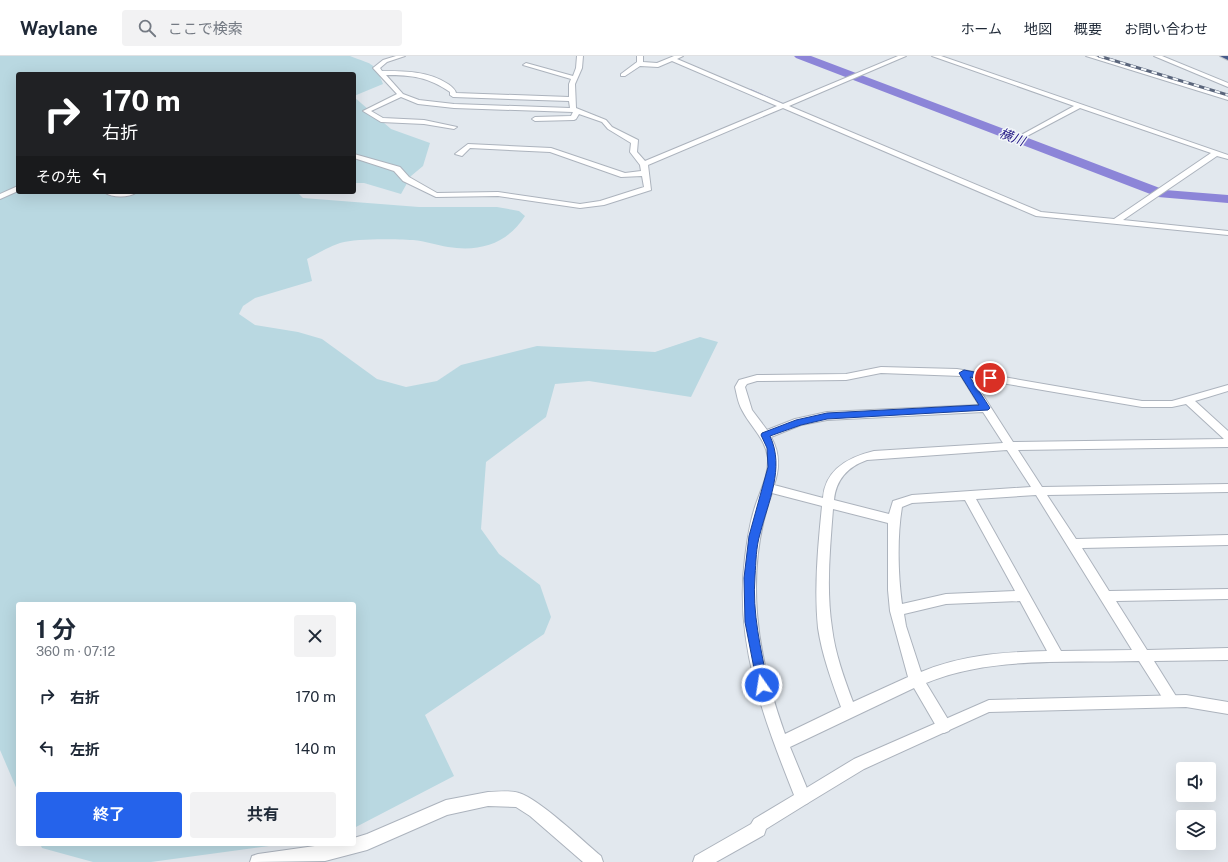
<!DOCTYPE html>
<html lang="ja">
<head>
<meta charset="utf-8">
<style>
  :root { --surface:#fff; --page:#f2f2f3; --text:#1f2937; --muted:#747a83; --line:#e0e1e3; --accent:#2563eb }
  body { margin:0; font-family:"Public Sans","Noto Sans JP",sans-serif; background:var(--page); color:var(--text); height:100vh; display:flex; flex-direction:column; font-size:15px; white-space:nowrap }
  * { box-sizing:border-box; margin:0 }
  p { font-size:13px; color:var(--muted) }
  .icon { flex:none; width:22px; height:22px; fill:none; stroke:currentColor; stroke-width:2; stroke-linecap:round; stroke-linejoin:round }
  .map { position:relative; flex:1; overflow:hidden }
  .panel { position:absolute; left:16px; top:546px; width:340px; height:244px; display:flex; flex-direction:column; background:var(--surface); border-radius:4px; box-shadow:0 4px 16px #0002 }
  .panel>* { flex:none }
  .top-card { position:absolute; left:16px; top:16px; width:340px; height:122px; border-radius:4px; box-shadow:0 4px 16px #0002; background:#202124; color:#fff; overflow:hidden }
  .fabs { position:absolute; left:1176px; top:706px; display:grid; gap:8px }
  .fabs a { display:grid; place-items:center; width:40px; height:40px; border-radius:4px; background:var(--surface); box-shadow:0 4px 16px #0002; font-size:20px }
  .pin { position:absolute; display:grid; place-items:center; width:34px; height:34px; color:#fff; margin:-17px; border:2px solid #fff; border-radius:50%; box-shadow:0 1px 4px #0007 }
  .me { position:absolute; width:44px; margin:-22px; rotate:347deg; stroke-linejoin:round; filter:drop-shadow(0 0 3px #0008) }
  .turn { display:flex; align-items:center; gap:14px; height:84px; padding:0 20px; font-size:18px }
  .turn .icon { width:52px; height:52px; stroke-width:2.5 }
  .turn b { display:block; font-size:28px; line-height:34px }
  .then { display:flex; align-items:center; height:38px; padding:0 20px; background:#0003; gap:8px; font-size:15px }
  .round { display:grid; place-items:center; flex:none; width:42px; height:42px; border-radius:4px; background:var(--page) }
  .head { display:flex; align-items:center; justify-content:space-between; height:68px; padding:0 20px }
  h1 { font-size:24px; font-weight:700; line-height:30px }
  .primary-button { display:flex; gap:8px; margin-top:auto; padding:8px 20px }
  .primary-button a { flex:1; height:46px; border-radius:4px; background:var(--accent); color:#fff; font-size:16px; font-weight:700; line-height:46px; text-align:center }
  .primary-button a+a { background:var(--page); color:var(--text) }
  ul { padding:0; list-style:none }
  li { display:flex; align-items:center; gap:12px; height:52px; padding:0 20px }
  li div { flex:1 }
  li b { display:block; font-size:15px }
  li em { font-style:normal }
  header { display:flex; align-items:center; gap:24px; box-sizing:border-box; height:56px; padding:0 20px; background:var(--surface); border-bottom:1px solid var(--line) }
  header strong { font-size:19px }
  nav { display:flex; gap:22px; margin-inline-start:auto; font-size:14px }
  .search { width:280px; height:36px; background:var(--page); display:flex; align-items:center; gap:10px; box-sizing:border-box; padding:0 14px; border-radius:4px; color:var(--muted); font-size:15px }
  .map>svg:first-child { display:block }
</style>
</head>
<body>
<header>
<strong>Waylane</strong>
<div class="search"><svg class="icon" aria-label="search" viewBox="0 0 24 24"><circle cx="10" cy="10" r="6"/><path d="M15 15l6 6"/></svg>ここで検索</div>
<nav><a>ホーム</a><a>地図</a><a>概要</a><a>お問い合わせ</a></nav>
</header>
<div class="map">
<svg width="1228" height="806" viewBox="0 0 1228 806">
  <rect width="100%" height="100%" fill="#e2e8ee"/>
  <g fill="#b9d8e1">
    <path d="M0,0h350c21,9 24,4 33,28l-29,12v-22h-336v118h279l6,6 116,9h78l22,4 6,5c-18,28 -45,36 -77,31 -11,-2 -23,-6 -35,-7 -19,-1 -56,-2 -73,3 -12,4 -23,11 -33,16l5,22 -57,17 -12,8 -4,8 16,11 43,7 24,7 55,40 29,8 31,-6 24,-16 76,-19 118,6 45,-15 18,5 -27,55 -102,-16 -34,3 -9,33 -60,45 -5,67 18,25 41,31 11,32 -7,17 -119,81 29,61 -100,52v-224h-336v188l-18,-42z"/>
    <polygon points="354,41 391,73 430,87 423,110 411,120 401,138 364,127 354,127"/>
    <polygon points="40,788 284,788 151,806 93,806 42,792"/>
  </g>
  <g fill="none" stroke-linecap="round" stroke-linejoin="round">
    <polyline stroke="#8c85d8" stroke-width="2" points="750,34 782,48"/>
    <polygon fill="#8c85d8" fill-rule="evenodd" points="794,0 811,0 1165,134 1228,139 1228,147 1158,141 796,2"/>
    <defs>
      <g id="minor">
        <path d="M396,0h9l-18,6 -7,6 2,3c22,0 47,0 66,13 4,3 7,5 8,9l113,4v-13l2,-5 -48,-14 3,-2 47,13 3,-8 1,-12h6l-1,12 -7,16 1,24 30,12 6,7 26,13 -1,12 8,9 132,-55 -105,-45 -14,6 -18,-1 -15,10h-4v-2l16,-12v-6h6v6l14,1 17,-7h9l-6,3 106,45 115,-48h8l-117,50 252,106 73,7 97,-66 -131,-45 -53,28h-4v-2l51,-28 -142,-50h9l287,99v4l-11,-3 -94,64 105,11v4l-192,-19 -253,-108 -135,57 3,25 -47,15 -24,3 -82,-12 -62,1 -33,-16 -9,-10 -40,-13v-4l46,13 9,10 28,16 61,-1 82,12 20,-3 44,-14 -2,-11 -21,1 -71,-25 -80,-4 -8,8 -7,-2 13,-10 83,4 74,25 16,-2 -1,-6 -10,-13 1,-9 -23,-14 -6,-7 -23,-8 -3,5 -2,1 -39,1 -3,-2 3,-2 36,-1 2,-4 -119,-4 -36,-4 -17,-7 -30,14 12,7 41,2 33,7 -3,2 -30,-5 -43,-2 -18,-11 34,-17 -24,-26 10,-8zM386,19c26,0 42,2 64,17v3l3,2 116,4 1,7 -116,-4 -35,-4 -16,-6z"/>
        <polygon points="1086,0 1095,0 1228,40 1228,44"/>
        <polygon points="1154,0 1162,0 1228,27 1228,31"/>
        <polygon points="18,130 18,135 0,143 0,138"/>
        <path d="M104,136h33c-8,6 -25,6 -33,0z"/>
        <path d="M881,311l76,2 185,32h30l56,-16v6l-33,10 33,30v16l-210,3 24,37 186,-3v8l-181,3 29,44 152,-4v10l-146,3 27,43 119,-2v10l-112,2 31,49 81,-2v12l-74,1 25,40 -2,4 -5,2 -5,-2 -28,-44c-69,2 -148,-5 -213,22l23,38 2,5 -2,5 -5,2 -5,-2 -25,-43 -124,59 21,51 -3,5 -42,26 -2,6 -48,27h-23l2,-6 56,-32 3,-5 40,-24c-30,-76 -60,-152 -49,-237 2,-16 4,-32 9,-48 5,-17 15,-34 14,-52 -2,-19 -18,-32 -26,-48 -4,-7 -5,-15 -7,-23l4,-7 18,-5 89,-1zM881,317l80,3 18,29 -152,7 -32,7 -28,11 -15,-20 -7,-23 2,-3 10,-3 89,-1zM972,322l170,29h30l14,-3 38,35 -211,3zM983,356l20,31 -129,8c-25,6 -49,18 -51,47l-49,-13c6,-17 6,-32 -3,-48l30,-12 26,-5zM1007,394l24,37 -119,8 -19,6 -4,13 -55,-14c2,-20 13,-33 33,-40zM772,437l50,13c-4,40 -8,82 -4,122 4,27 14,54 23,79l-56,27c-28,-78 -42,-160 -13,-241zM1036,439l96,155 -71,1 -85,-152zM965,444l50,91 -69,3 -44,10c-4,-29 -5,-68 0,-97l10,-4zM833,453l55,14v67l2,21 18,66 -55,25c-9,-24 -18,-49 -21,-74 -6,-39 -2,-80 1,-119zM1020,545l27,50c-44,1 -85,4 -126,21l-15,-46 -2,-12 42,-10z"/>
        <path d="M488,736c10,0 22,-2 31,1 20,6 64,48 82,63l2,6h-20l-53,-46 -14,-9 -28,-1 -41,9 -80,35 -42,11 -75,1 2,-6 6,-2 71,-10h25v-6l13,-4 79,-34z"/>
      </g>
      <polygon id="tertiary" points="1186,639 1228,646 1228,658 1186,651 989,656 864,713 808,747 803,749 798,747 795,742 798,737 854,703 989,644"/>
      <polygon id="trunk" points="1220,0 1228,0 1228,4"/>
    </defs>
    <use href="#minor" stroke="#acb3bd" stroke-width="2"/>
    <use href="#tertiary" stroke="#acb3bd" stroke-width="2"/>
    <use href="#trunk" stroke="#c1c4ca" stroke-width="2"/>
    <use href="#minor" fill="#fff" fill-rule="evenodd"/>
    <use href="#tertiary" fill="#fff" fill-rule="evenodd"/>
    <use href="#trunk" fill="#465a8b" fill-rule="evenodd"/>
    <defs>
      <polyline id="rail" points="1099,0 1228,39"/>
    </defs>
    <use href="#rail" stroke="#5b667c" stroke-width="3"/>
    <use href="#rail" stroke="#f3f7fa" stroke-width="2" stroke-dasharray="5.5" stroke-linecap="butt"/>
  </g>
  <path fill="#2563eb" stroke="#184099" d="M964,314l26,5 4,3 -4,3 -20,-4 20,31 -2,2 -161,9 -26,6 -31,11c15,32 -2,66 -10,98 -4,13 -4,28 -5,42 -3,37 6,73 13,109l-2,4 -4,1 -4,-1 -13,-67 -1,-44 5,-42 19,-69 -1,-19 -6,-13 1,-2 34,-13 31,-7 152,-8 -20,-32z"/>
  <g text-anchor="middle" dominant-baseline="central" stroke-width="3" stroke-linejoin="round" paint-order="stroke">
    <g font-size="13" font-style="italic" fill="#1f1482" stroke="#f3f7fa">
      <text transform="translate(1012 81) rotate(21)">横川</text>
    </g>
  </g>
</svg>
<div class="fabs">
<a><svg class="icon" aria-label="sound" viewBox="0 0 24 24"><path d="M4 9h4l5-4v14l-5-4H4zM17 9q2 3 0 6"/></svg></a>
<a><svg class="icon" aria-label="layers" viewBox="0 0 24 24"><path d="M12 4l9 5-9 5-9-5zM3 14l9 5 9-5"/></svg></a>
</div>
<div class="pin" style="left:990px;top:322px;background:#d93025"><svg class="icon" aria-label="arrive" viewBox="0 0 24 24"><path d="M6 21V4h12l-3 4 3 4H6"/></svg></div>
<svg class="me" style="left:762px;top:629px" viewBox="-20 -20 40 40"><circle r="17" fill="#2563eb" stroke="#fff" stroke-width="3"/><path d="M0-11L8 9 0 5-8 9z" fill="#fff"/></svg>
<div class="top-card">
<div class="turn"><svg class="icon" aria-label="right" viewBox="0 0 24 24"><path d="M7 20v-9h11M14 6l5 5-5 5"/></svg><div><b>170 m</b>右折</div></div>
<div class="then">その先<svg class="icon" aria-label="left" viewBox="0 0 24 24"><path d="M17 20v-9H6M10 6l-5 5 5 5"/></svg></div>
</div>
<section class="panel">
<div class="head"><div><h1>1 分</h1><p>360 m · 07:12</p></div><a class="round"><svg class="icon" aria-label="close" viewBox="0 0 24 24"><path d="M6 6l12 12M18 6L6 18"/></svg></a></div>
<ul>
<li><svg class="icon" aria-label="right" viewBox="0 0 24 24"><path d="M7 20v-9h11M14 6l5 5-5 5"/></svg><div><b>右折</b></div><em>170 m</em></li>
<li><svg class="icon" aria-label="left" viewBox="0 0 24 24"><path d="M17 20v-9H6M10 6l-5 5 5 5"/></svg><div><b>左折</b></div><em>140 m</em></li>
</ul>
<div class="primary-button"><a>終了</a><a>共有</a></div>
</section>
</div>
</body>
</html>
